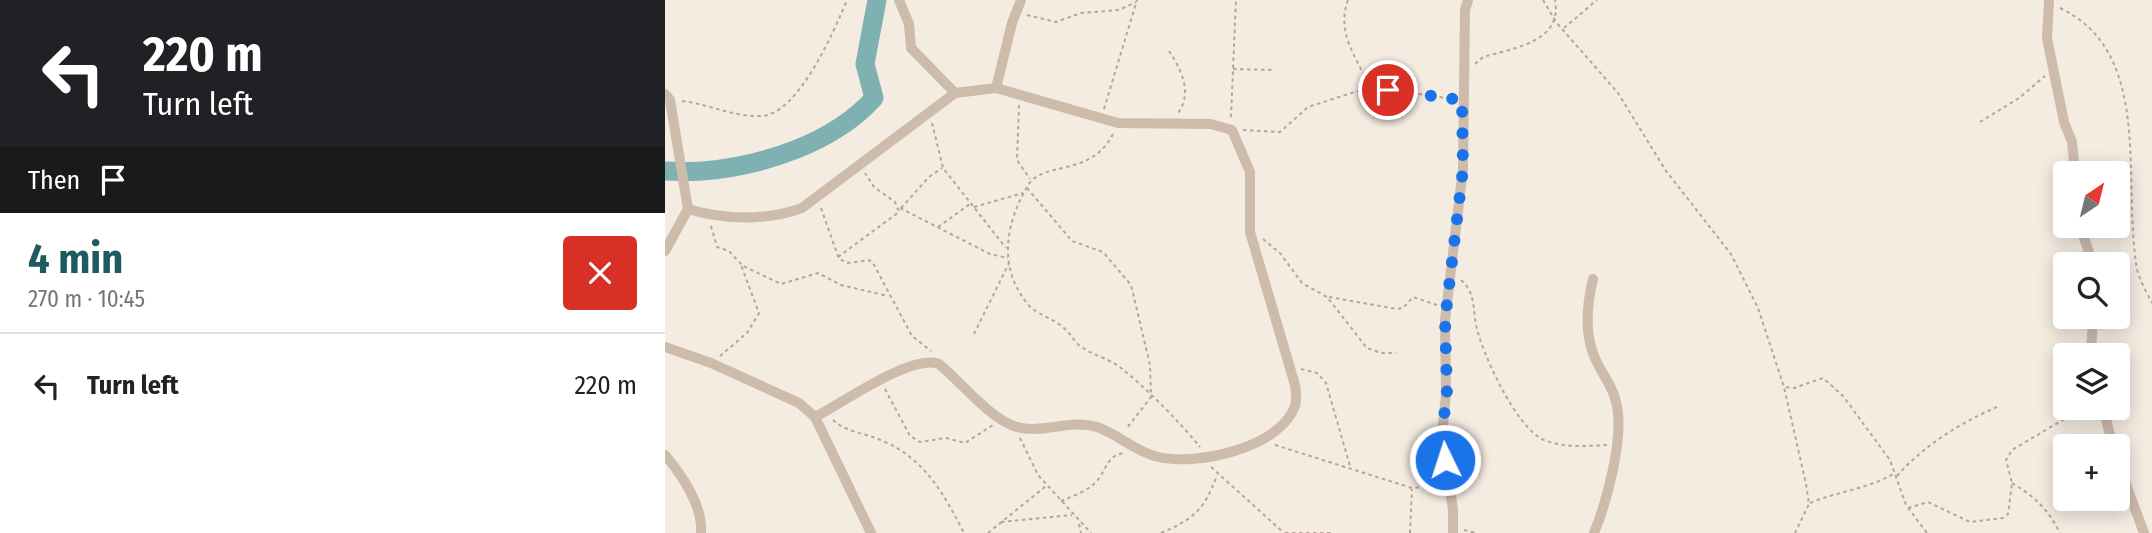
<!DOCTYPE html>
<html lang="en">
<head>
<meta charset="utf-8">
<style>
  :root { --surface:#fff; --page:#f6f6f6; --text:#222; --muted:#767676; --line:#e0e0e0; --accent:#1f5a5e }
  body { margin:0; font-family:"Fira Sans Condensed",sans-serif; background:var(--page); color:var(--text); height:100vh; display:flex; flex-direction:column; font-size:26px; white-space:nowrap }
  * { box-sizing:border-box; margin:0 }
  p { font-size:23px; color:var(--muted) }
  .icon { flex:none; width:38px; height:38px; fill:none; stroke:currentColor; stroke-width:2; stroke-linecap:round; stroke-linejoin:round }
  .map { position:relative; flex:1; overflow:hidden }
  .sheet { display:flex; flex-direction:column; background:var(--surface); width:665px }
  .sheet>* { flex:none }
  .top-card { background:#202124; color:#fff; overflow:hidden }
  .needle { width:46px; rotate:35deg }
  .buttons { position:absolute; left:1388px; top:161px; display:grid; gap:14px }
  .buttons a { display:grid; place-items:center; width:77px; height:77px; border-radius:7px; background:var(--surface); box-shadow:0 4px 18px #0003; font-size:35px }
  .pin { position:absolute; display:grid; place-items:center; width:60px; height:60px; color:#fff; margin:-30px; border:4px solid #fff; border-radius:50%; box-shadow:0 2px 7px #0007 }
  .me { position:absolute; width:77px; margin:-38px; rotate:356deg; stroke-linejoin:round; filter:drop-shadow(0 0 5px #0008) }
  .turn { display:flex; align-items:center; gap:24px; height:147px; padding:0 28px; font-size:32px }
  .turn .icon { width:91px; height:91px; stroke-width:2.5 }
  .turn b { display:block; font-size:49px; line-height:60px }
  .then { display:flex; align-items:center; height:66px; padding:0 28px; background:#0003; gap:14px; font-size:26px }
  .round { display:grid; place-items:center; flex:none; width:74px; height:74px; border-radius:7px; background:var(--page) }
  .head { display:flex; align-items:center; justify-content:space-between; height:119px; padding:0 28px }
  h1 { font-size:42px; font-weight:700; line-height:52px; color:var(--accent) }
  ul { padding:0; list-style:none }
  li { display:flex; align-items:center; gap:21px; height:105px; padding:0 28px; border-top:2px solid var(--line) }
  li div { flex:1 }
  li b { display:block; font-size:26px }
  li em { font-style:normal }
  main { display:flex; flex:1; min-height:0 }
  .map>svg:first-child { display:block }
</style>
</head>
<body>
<main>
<section class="sheet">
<div class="top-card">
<div class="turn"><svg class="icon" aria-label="left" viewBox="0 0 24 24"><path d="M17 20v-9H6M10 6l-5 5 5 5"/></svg><div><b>220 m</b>Turn left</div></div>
<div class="then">Then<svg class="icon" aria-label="arrive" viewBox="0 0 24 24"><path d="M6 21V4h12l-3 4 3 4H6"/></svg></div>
</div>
<div class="head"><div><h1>4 min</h1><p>270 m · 10:45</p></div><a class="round" style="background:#d93025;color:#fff"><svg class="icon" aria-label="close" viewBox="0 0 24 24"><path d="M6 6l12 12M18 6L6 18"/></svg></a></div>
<ul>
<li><svg class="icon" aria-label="left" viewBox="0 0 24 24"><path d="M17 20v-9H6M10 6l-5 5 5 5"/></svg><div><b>Turn left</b></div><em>220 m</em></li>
</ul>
</section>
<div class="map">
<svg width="1487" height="533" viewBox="0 0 1487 533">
  <rect width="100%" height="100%" fill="#f4ebe1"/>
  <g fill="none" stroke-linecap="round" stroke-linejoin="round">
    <path stroke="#7fb0b2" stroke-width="19" d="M0,171c13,0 25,1 38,0 59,-5 131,-28 171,-73l-9,-34 12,-64"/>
    <g stroke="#b9a596" stroke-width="2" stroke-dasharray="3.5 3.5" stroke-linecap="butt">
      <path d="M683,0c-12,32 8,58 22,86"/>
      <polyline points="878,0 891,22 953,93 1001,171 1066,254 1093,308 1119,387 1141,484 1144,504 1130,533"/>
      <path d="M1395,8c92,44 63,165 76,255 1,13 10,28 16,40"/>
      <polyline points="362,15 391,22 416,13 454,10 471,2"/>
      <polyline points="899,28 932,0"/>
      <path d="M504,51c12,18 24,42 9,62"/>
      <path d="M810,64l8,-7c31,-9 80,-15 72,-57"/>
      <polyline points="568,69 610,70"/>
      <path d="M17,101c27,3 50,16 79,15 37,-1 73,-85 86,-116"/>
      <polyline points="354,105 352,160 365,179"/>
      <polyline points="439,109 472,0"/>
      <polyline points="566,117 571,0"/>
      <polyline points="1315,122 1354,98 1380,76"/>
      <polyline points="267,123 278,168 341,248"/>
      <polyline points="578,130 615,132 643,107 705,87 789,99"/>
      <path d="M448,134c-23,45 -71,25 -86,53 -21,36 -29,79 -1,115 9,13 28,16 39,27 7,6 10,15 18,19 12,8 27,11 38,20 27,22 57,52 79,79"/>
      <polyline points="362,188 407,241 438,252 466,285 485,365 486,397 461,429"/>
      <polyline points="309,207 358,193"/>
      <polyline points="156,208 174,259 183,263 204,260 208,263 247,336 266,351"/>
      <polyline points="235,208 325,254 343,258"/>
      <polyline points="236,208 264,177 277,168"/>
      <polyline points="46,226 52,247 64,251 78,266 116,284 153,273 176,285 223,296"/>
      <polyline points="273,227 305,204"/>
      <polyline points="598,239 615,253 637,283 662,297 702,348 716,353 731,353"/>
      <polyline points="173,257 234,212 230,202 209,187 200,173"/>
      <path d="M796,280c14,12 12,28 15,45 6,28 40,103 68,115 20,8 42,6 64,5"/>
      <polyline points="664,297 732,309 738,308 748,297 772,305"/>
      <polyline points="309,334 344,263"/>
      <polyline points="55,356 82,333 94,313 76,265"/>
      <polyline points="636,369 652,373 661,383 685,466"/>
      <polyline points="1121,387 1129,388 1158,378 1178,396 1225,460 1241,505 1262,533"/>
      <polyline points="220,389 245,436 255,442 281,438 300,443 328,425"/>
      <path d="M168,420c14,13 33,13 50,21 42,18 61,53 81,92"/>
      <polyline points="355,438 373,475 426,533"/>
      <polyline points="610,445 747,488 772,486"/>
      <polyline points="546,467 619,533"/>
      <path d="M1232,476c26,-30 63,-53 100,-69"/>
      <path d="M1347,483c23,14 36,26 48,50"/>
      <path d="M396,501c12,-5 27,-10 36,-20 10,-12 9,-24 26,-28"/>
      <path d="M1145,503c29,-12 58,-14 85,-30"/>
      <polyline points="1243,508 1263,502 1305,522 1338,518 1343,514 1347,483 1341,460 1347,450 1418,408"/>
      <polyline points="336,522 407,515"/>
      <polyline points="414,524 416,533"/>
      <polyline points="799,530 811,533"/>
      <polyline points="323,533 381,486"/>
      <path d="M496,533c33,-14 44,-24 56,-58"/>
      <polyline points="620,533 666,533"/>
      <polyline points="745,533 747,489"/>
    </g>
    <g stroke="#cdbbac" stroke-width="10">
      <polyline points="234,0 244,24 246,48 290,93"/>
      <polyline points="1384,0 1382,38 1399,122 1407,142 1410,173"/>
      <polyline points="331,88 347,23 356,0"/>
      <polyline points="0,94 5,100 23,209 0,251"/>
      <path d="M23,209c37,11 78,12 114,-1l153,-115 41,-5 122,35 93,1 21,6 18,42v60l45,153c1,7 2,15 0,21 -15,42 -98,60 -137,51 -24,-6 -40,-23 -61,-30 -26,-8 -54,7 -80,0 -26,-7 -57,-46 -78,-63 -27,-11 -98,40 -124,53"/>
      <polyline points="1415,226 1428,264"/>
      <path d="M928,279c-6,25 -9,55 2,79 6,15 18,28 21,44 9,34 -9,99 -22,131"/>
      <polyline points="0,347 46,363 134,403 150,417 206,533"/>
      <polyline points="1426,355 1428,317"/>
      <polyline points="1438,408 1448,446"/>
      <path d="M0,455c17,20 38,51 36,78"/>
      <polyline points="1452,460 1479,533"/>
      <polyline points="788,533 788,510 777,435 781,394 780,320 798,169 800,10 803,0"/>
    </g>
  </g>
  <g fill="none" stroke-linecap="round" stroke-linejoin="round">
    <polyline stroke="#1a73e8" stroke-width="12" stroke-dasharray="0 21.6" points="723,90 797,100 798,169 780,320 782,390 777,435 780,460"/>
  </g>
</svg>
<div class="buttons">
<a><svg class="needle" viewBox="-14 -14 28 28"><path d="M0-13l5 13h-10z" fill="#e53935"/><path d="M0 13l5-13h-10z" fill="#767676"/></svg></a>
<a><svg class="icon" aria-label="search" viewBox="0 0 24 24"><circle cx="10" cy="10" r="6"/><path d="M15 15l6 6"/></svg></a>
<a><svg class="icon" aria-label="layers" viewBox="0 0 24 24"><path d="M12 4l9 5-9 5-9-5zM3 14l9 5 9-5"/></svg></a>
<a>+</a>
</div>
<div class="pin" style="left:723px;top:90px;background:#d93025"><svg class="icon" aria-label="arrive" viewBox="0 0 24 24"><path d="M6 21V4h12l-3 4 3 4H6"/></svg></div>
<svg class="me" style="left:780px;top:460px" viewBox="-20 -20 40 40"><circle r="17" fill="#1a73e8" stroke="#fff" stroke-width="3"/><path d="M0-11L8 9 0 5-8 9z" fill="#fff"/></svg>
</div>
</main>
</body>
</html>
